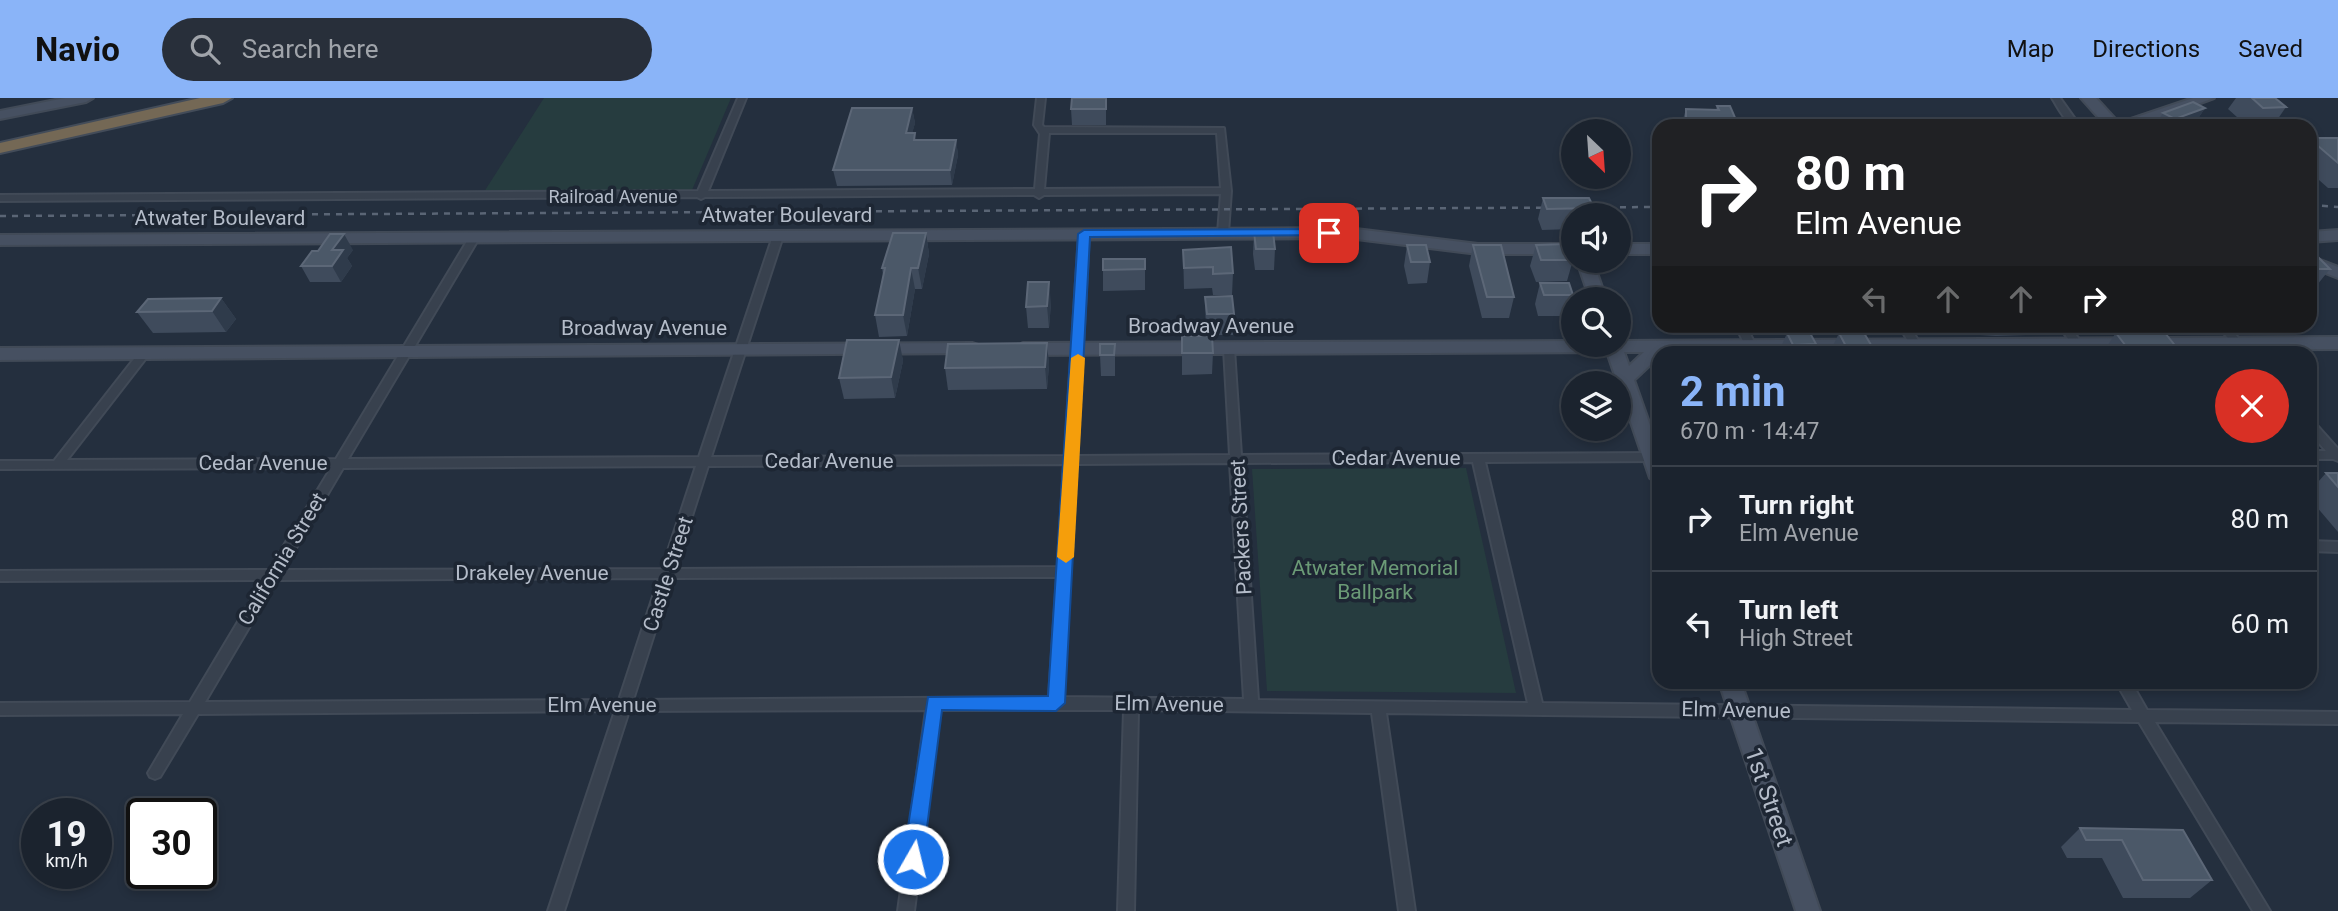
<!DOCTYPE html>
<html lang="en">
<head>
<meta charset="utf-8">
<style>
  :root { --surface:#1b232e; --page:#282f3a; --text:#f1f3f6; --muted:#a0a4aa; --line:#39404a; --accent:#8ab4f8 }
  body { margin:0; font-family:Roboto,sans-serif; background:var(--page); color:var(--text); height:100vh; display:flex; flex-direction:column; font-size:26px; white-space:nowrap }
  * { box-sizing:border-box; margin:0 }
  p { font-size:23px; color:var(--muted) }
  .icon { flex:none; width:38px; height:38px; fill:none; stroke:currentColor; stroke-width:2; stroke-linecap:round; stroke-linejoin:round }
  .map { position:relative; flex:1; overflow:hidden }
  .side { position:absolute; left:1652px; top:248px; width:665px; height:343px; display:flex; flex-direction:column; background:var(--surface); border-radius:21px; box-shadow:0 4px 10px #0003,0 0 0 2px var(--line) }
  .side>* { flex:none }
  .top-card { position:absolute; left:1652px; top:21px; width:665px; height:214px; border-radius:21px; box-shadow:0 4px 10px #0003,0 0 0 2px var(--line); background:#202124; color:#fff; overflow:hidden }
  .needle { width:46px; rotate:155deg }
  .tools { position:absolute; left:1561px; top:21px; display:grid; gap:14px }
  .tools a { display:grid; place-items:center; width:70px; height:70px; border-radius:50%; background:var(--surface); box-shadow:0 4px 10px #0003,0 0 0 2px var(--line); font-size:35px }
  .speed { position:absolute; left:21px; top:700px; display:flex; gap:14px; font-size:35px; font-weight:700; text-align:center }
  .speed>* { display:grid; place-content:center; width:91px; height:91px; border-radius:50%; background:var(--surface); box-shadow:0 4px 10px #0003,0 0 0 2px var(--line); line-height:1 }
  .speed small { font-size:18px; font-weight:400 }
  .speed .limit { border:4px solid #111; border-radius:10px; background:#fff; color:#111 }
  .pin { position:absolute; display:grid; place-items:center; width:60px; height:60px; color:#fff; margin:-30px; border-radius:14px; box-shadow:0 4px 10px #0006 }
  .me { position:absolute; width:77px; margin:-38px; rotate:8deg; stroke-linejoin:round; filter:drop-shadow(0 0 5px #0008) }
  .turn { display:flex; align-items:center; gap:24px; height:147px; padding:0 28px; font-size:32px }
  .turn .icon { width:91px; height:91px; stroke-width:2.5 }
  .turn b { display:block; font-size:49px; line-height:60px }
  .lanes { display:flex; align-items:center; height:66px; padding:0 28px; background:#0003; justify-content:center; gap:35px; direction:ltr }
  .lanes .off { opacity:.35 }
  .round { display:grid; place-items:center; flex:none; width:74px; height:74px; border-radius:37px; background:var(--page) }
  .overview { display:flex; align-items:center; justify-content:space-between; height:119px; padding:0 28px }
  h1 { font-size:42px; font-weight:700; line-height:52px; color:var(--accent) }
  ul { padding:0; list-style:none }
  li { display:flex; align-items:center; gap:21px; height:105px; padding:0 28px; border-top:2px solid var(--line) }
  li div { flex:1 }
  li b { display:block; font-size:26px }
  li em { font-style:normal }
  header { display:flex; align-items:center; gap:42px; box-sizing:border-box; height:98px; padding:0 35px; background:var(--accent); color:#111 }
  header strong { font-size:33px }
  nav { display:flex; gap:38px; margin-inline-start:auto; font-size:24px }
  .search { width:490px; height:63px; background:var(--page); display:flex; align-items:center; gap:18px; box-sizing:border-box; padding:0 24px; border-radius:38px; color:var(--muted); font-size:26px }
  .map>svg:first-child { display:block }
</style>
</head>
<body>
<header>
<strong>Navio</strong>
<div class="search"><svg class="icon" aria-label="search" viewBox="0 0 24 24"><circle cx="10" cy="10" r="6"/><path d="M15 15l6 6"/></svg>Search here</div>
<nav><a>Map</a><a>Directions</a><a>Saved</a></nav>
</header>
<div class="map">
<svg width="2338" height="813" viewBox="0 0 2338 813">
  <rect width="100%" height="100%" fill="#242f3e"/>
  <g fill="#263c3f">
    <polygon points="544,0 731,0 692,92 484,94"/>
    <polygon points="1466,370 1516,595 1267,593 1252,371"/>
  </g>
  <g fill="none" stroke-linecap="round" stroke-linejoin="round">
    <defs>
      <g id="street">
        <path d="M738,0h8l-38,93 327,-2 5,-55 -6,-9 3,-27h8l-3,27 2,2 180,1 7,63 -3,42 -5,3 -5,-3 3,-39 -177,1 -5,3 -5,-3 -329,2 -4,2 -4,-2 -697,4v-6l698,-4zM1049,35h168l4,55 -177,1z"/>
        <path d="M2052,0h8l15,21 12,7c-22,0 -24,-11 -35,-28z"/>
        <path d="M1084,133l5,3 -12,222 153,-1 -6,-106 5,-4 5,4 7,106 418,-2v8l-174,1 57,241 590,7 -16,-28h15l16,28 191,2v12l-183,-2 115,189h-17l-114,-189 -753,-9 29,198h-16l-27,-198 -234,-3 -4,201h-16l6,-201h-184l-26,201h-16l28,-201 -297,1 -65,200h-16l67,-200 -417,3 -38,63 -5,2 -5,-2 -2,-4 35,-59 -183,1v-12l190,-1 73,-122 -263,1v-10l269,-1 62,-102 -331,1v-8h54l87,-111h8l1,3 -83,107 269,-1 133,-221 5,-3 5,3 -131,221 351,-2 74,-221 5,-3 5,3 -72,221 354,-1 14,-222zM1473,364l55,241 -270,-3 -16,-237zM1230,365l14,236 -181,-2 13,-233zM1064,366l-6,103 -383,2 33,-103zM696,368l-34,103 -379,1 60,-102zM1057,479l-8,120 -416,3 39,-122zM659,480l-40,122 -414,2 72,-122z"/>
        <polygon points="1736,228 1746,228 1760,256 1749,256"/>
        <polygon points="1899,228 1909,228 1927,256 1916,256"/>
        <polygon points="2059,228 2069,228 2090,256 2079,256"/>
        <polygon points="2218,228 2228,228 2252,256 2241,256"/>
        <polygon points="2310,323 2314,324 2338,351 2338,363 2333,361 2310,361 2310,353 2326,353 2310,335"/>
        <polygon points="2310,443 2338,444 2338,454 2310,453"/>
      </g>
      <g id="secondary">
        <polygon points="65,0 93,0 86,4 0,21 0,13"/>
        <polygon points="2081,0 2096,0 2119,25 2193,0 2214,0 2137,28 2106,28"/>
        <polygon points="1348,130 1478,146 1573,146 1573,156 1478,156 1348,140 0,147 0,137"/>
        <polygon points="2338,132 2338,142 2310,144 2310,134"/>
        <rect x="1619" y="146" width="40" height="10"/>
        <polygon points="2310,158 2338,169 2338,180 2310,169"/>
        <polygon points="1577,163 1593,163 1606,201 1590,201"/>
        <path d="M2338,239v12l-674,3 -30,28 25,71v34l-9,-7 -43,-126 -584,3 -9,-6 9,-6 550,-2v4h46v-4zM1624,254h20l-15,14z"/>
        <polygon points="972,245 978,247 981,251 978,255 0,262 0,250"/>
        <polygon points="1719,584 1741,584 1820,813 1796,813"/>
      </g>
      <polygon id="highway" points="200,0 232,0 223,5 0,55 0,45"/>
    </defs>
    <use href="#street" stroke="#414a57" stroke-width="4"/>
    <use href="#secondary" stroke="#414a57" stroke-width="4"/>
    <use href="#highway" stroke="#434c59" stroke-width="4"/>
    <use href="#street" fill="#38414e" fill-rule="evenodd"/>
    <use href="#secondary" fill="#465061" fill-rule="evenodd"/>
    <use href="#highway" fill="#746855" fill-rule="evenodd"/>
    <g stroke="#5a6575" stroke-width="2.5" stroke-dasharray="6 6" stroke-linecap="butt">
      <polyline points="2310,107 2338,109"/>
      <polyline points="0,118 1659,109"/>
    </g>
  </g>
  <g fill="#3f4b5c">
    <polygon points="1106,0 1106,27 1072,27 1071,11"/>
    <polygon points="2236,0 2275,0 2286,9 2273,28 2247,28 2228,11"/>
    <polygon points="1717,8 1736,22 1734,28 1681,28 1686,11 1716,12"/>
    <polygon points="912,10 915,25 912,35 916,42 956,42 958,57 952,87 837,88 833,72"/>
    <polygon points="2205,10 2193,28 2155,28 2163,15"/>
    <polygon points="2310,40 2338,40 2338,90 2328,90 2310,74"/>
    <polygon points="1543,100 1594,110 1592,117 1573,117 1573,131 1542,132 1538,121"/>
    <polygon points="1254,134 1275,151 1274,172 1255,172 1253,156"/>
    <polygon points="926,135 929,156 922,191 915,191 907,238 879,239 875,217 883,177 882,170"/>
    <polygon points="1407,147 1430,164 1427,185 1408,186 1404,168"/>
    <polygon points="1473,147 1514,199 1509,220 1482,220 1469,168"/>
    <polygon points="1536,147 1573,162 1567,183 1536,184 1530,168"/>
    <polygon points="353,152 347,160 352,168 341,184 310,184 301,168"/>
    <polygon points="1183,152 1233,175 1232,197 1213,197 1212,190 1184,191"/>
    <polygon points="2310,153 2330,171 2313,192 2310,192"/>
    <polygon points="1145,161 1145,192 1103,193 1103,172"/>
    <polygon points="1540,185 1573,197 1567,218 1538,218 1535,206"/>
    <polygon points="1205,199 1234,216 1233,237 1206,237"/>
    <polygon points="221,200 236,221 226,234 153,235 137,214"/>
    <polygon points="1051,205 1049,230 1028,230 1026,209"/>
    <polygon points="1854,228 1884,228 1883,228 1879,236 1865,236 1874,252 1872,256 1829,256 1839,235 1858,235"/>
    <polygon points="1929,228 2065,228 2059,236 1996,238 1933,234"/>
    <polygon points="2081,228 2203,228 2201,230 2163,230 2159,235 2177,250 2173,256 2102,256 2115,236 2088,237"/>
    <polygon points="1787,235 1816,246 1812,256 1778,256"/>
    <polygon points="1182,238 1213,255 1212,276 1182,277"/>
    <polygon points="899,242 903,263 895,300 844,301 839,280"/>
    <polygon points="1047,245 1049,267 1047,291 948,292 945,270"/>
    <polygon points="1115,246 1115,278 1101,278 1100,257"/>
    <polygon points="2326,375 2338,375 2338,434 2310,401 2310,393"/>
    <polygon points="2080,730 2183,732 2212,782 2190,800 2123,800 2102,760 2067,760 2061,749"/>
  </g>
  <g fill="#2f3b4b">
    <polygon points="912,10 915,25 908,51 906,35"/>
    <polygon points="2205,10 2193,28 2171,28 2175,21"/>
    <polygon points="956,42 958,57 952,87 950,72"/>
    <polygon points="926,135 929,156 922,191 918,170"/>
    <polygon points="344,136 353,152 347,160 352,168 341,184 332,168 332,152"/>
    <polygon points="911,170 915,191 907,238 903,217"/>
    <polygon points="1049,184 1051,205 1049,230 1047,208"/>
    <polygon points="221,200 236,221 226,234 212,213"/>
    <polygon points="899,242 903,263 895,300 891,279"/>
    <polygon points="1047,245 1049,267 1047,291 1045,269"/>
  </g>
  <g fill="#4b5868" stroke="#5c6777" stroke-width="2">
    <polygon points="1072,0 1106,0 1106,11 1071,11"/>
    <polygon points="2252,0 2275,0 2286,9 2263,10"/>
    <polygon points="2193,4 2205,10 2175,21 2163,15"/>
    <polygon points="1717,8 1730,8 1736,22 1686,20 1686,11 1719,12"/>
    <polygon points="852,10 912,10 906,35 915,35 914,42 956,42 950,72 833,72"/>
    <polygon points="2161,27 2176,27 2177,28 2162,28"/>
    <polygon points="2310,40 2338,40 2338,65 2310,41"/>
    <polygon points="1543,100 1589,100 1594,110 1547,111"/>
    <polygon points="1254,134 1273,134 1275,151 1256,151"/>
    <polygon points="893,135 926,135 918,170 911,170 903,217 875,217 885,170 882,170"/>
    <polygon points="330,136 344,136 332,152 343,152 332,168 301,168 312,153 318,153"/>
    <polygon points="1567,146 1573,162 1541,162 1536,147"/>
    <polygon points="1407,147 1426,147 1430,164 1411,164"/>
    <polygon points="1473,147 1501,147 1514,199 1487,199"/>
    <polygon points="1231,149 1233,175 1213,176 1213,169 1184,170 1183,152"/>
    <polygon points="2310,153 2313,154 2330,171 2310,171"/>
    <polygon points="1103,161 1145,161 1145,171 1103,172"/>
    <polygon points="1028,184 1049,184 1047,208 1026,209"/>
    <polygon points="1540,185 1569,185 1573,197 1544,197"/>
    <polygon points="1232,198 1234,216 1207,216 1205,199"/>
    <polygon points="221,200 212,213 137,214 148,201"/>
    <polygon points="1787,235 1810,235 1816,246 1793,247"/>
    <polygon points="1839,235 1864,235 1874,252 1848,252"/>
    <polygon points="2116,235 2165,235 2177,250 2152,250 2156,256 2132,256"/>
    <polygon points="1182,238 1212,238 1213,255 1182,255"/>
    <polygon points="847,242 899,242 891,279 839,280"/>
    <polygon points="1047,245 1045,269 945,270 948,246"/>
    <polygon points="1100,246 1115,246 1114,257 1100,257"/>
    <polygon points="2326,375 2338,375 2338,389"/>
    <polygon points="2080,730 2183,732 2212,782 2143,782 2122,742 2086,742"/>
  </g>
  <polygon fill="#1a73e8" stroke="#114b97" stroke-width="2" points="1329,131 1335,135 1333,137 1090,139 1065,605 1056,613 942,612 923,761 920,767 913,770 906,767 903,761 928,599 1048,598 1078,136 1084,132"/>
  <polygon fill="#f59e0b" points="1078,256 1085,260 1074,459 1066,465 1057,459 1071,260"/>
  <g text-anchor="middle" dominant-baseline="central" stroke-width="7" stroke-linejoin="round" paint-order="stroke">
    <g font-size="18" fill="#b4bcc9" stroke="#1d2633">
      <text x="613" y="98">Railroad Avenue</text>
    </g>
    <g font-size="21" fill="#b4bcc9" stroke="#1d2633">
      <text x="787" y="117">Atwater Boulevard</text>
      <text x="220" y="120">Atwater Boulevard</text>
      <text x="1211" y="228">Broadway Avenue</text>
      <text x="644" y="230">Broadway Avenue</text>
      <text x="1396" y="360">Cedar Avenue</text>
      <text x="829" y="363">Cedar Avenue</text>
      <text x="263" y="365">Cedar Avenue</text>
      <text transform="translate(1241 429) rotate(-93)">Packers Street</text>
      <text transform="translate(282 461) rotate(-59)">California Street</text>
      <text x="532" y="475">Drakeley Avenue</text>
      <text transform="translate(668 476) rotate(-72)">Castle Street</text>
      <text transform="translate(1169 606) rotate(1)">Elm Avenue</text>
      <text x="602" y="607">Elm Avenue</text>
      <text transform="translate(1736 612) rotate(1)">Elm Avenue</text>
    </g>
    <g font-size="21" fill="#6b9a76" stroke="#1d2633">
      <text x="1375" y="470">Atwater Memorial<tspan x="1375" dy="24">Ballpark</tspan></text>
    </g>
    <g font-size="24" fill="#b4bcc9" stroke="#1d2633">
      <text transform="translate(1769 699) rotate(71)">1st Street</text>
    </g>
  </g>
</svg>
<div class="tools">
<a><svg class="needle" viewBox="-14 -14 28 28"><path d="M0-13l5 13h-10z" fill="#e53935"/><path d="M0 13l5-13h-10z" fill="#a0a4aa"/></svg></a>
<a><svg class="icon" aria-label="sound" viewBox="0 0 24 24"><path d="M4 9h4l5-4v14l-5-4H4zM17 9q2 3 0 6"/></svg></a>
<a><svg class="icon" aria-label="search" viewBox="0 0 24 24"><circle cx="10" cy="10" r="6"/><path d="M15 15l6 6"/></svg></a>
<a><svg class="icon" aria-label="layers" viewBox="0 0 24 24"><path d="M12 4l9 5-9 5-9-5zM3 14l9 5 9-5"/></svg></a>
</div>
<div class="speed"><div>19<small>km/h</small></div><div class="limit">30</div></div>
<div class="pin" style="left:1329px;top:135px;background:#d93025"><svg class="icon" aria-label="arrive" viewBox="0 0 24 24"><path d="M6 21V4h12l-3 4 3 4H6"/></svg></div>
<svg class="me" style="left:913px;top:761px" viewBox="-20 -20 40 40"><circle r="17" fill="#1a73e8" stroke="#fff" stroke-width="3"/><path d="M0-11L8 9 0 5-8 9z" fill="#fff"/></svg>
<div class="top-card">
<div class="turn"><svg class="icon" aria-label="right" viewBox="0 0 24 24"><path d="M7 20v-9h11M14 6l5 5-5 5"/></svg><div><b>80 m</b>Elm Avenue</div></div>
<div class="lanes"><svg class="icon off" aria-label="left" viewBox="0 0 24 24"><path d="M17 20v-9H6M10 6l-5 5 5 5"/></svg><svg class="icon off" aria-label="ahead" viewBox="0 0 24 24"><path d="M12 20V5M6 11l6-6 6 6"/></svg><svg class="icon off" aria-label="ahead" viewBox="0 0 24 24"><path d="M12 20V5M6 11l6-6 6 6"/></svg><svg class="icon" aria-label="right" viewBox="0 0 24 24"><path d="M7 20v-9h11M14 6l5 5-5 5"/></svg></div>
</div>
<section class="side">
<div class="overview"><div><h1>2 min</h1><p>670 m · 14:47</p></div><a class="round" style="background:#d93025;color:#fff"><svg class="icon" aria-label="close" viewBox="0 0 24 24"><path d="M6 6l12 12M18 6L6 18"/></svg></a></div>
<ul>
<li><svg class="icon" aria-label="right" viewBox="0 0 24 24"><path d="M7 20v-9h11M14 6l5 5-5 5"/></svg><div><b>Turn right</b><p>Elm Avenue</p></div><em>80 m</em></li>
<li><svg class="icon" aria-label="left" viewBox="0 0 24 24"><path d="M17 20v-9H6M10 6l-5 5 5 5"/></svg><div><b>Turn left</b><p>High Street</p></div><em>60 m</em></li>
</ul>
</section>
</div>
</body>
</html>
